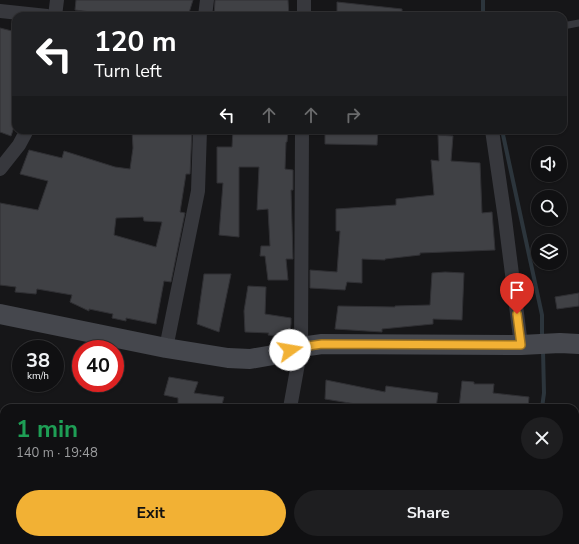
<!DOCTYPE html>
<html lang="en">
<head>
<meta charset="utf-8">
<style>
  :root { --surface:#101012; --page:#1e1e20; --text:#f1f3f6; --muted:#9c9d9f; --line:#303032; --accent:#f2b134 }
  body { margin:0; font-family:"Nunito Sans",sans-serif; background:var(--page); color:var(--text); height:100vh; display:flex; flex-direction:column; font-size:15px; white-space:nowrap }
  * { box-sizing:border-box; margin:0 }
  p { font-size:13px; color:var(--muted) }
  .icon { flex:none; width:22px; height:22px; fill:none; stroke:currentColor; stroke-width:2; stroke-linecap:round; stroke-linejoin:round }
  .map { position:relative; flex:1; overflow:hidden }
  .drawer { position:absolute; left:0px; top:404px; width:579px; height:140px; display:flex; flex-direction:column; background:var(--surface); border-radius:12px 12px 0 0; box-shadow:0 1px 3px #0004,0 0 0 1px var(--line) }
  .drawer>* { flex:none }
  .hud { position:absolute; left:12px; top:12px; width:555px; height:122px; border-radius:12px; box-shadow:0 1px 3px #0004,0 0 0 1px var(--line); background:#202124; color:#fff; overflow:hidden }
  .tools { position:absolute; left:531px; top:146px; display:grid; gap:8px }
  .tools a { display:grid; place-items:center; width:36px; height:36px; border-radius:50%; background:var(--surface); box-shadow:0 1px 3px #0004,0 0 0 1px var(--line); font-size:20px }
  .speed { position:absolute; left:12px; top:340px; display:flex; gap:8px; font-size:20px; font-weight:700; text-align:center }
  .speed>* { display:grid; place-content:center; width:52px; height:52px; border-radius:50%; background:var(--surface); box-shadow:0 1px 3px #0004,0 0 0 1px var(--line); line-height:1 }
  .speed small { font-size:10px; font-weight:400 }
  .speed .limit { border:6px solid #d22; background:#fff; color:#111 }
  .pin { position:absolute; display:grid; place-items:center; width:34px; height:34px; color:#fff; margin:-41px -17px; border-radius:50% 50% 50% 0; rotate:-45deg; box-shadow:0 0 4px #0007 }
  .pin .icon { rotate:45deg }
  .me { position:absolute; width:44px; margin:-22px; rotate:77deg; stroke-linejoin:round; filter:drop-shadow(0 0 3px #0008) }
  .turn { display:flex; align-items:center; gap:14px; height:84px; padding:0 16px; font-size:18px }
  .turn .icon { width:52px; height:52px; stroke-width:2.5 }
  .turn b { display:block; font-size:28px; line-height:34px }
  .lanes { display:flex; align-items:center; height:38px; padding:0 16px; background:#0003; justify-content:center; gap:20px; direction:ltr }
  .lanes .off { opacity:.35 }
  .round { display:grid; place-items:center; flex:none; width:42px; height:42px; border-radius:21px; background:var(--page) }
  .overview { display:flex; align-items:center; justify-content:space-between; height:68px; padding:0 16px }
  h1 { font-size:24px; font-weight:700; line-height:30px; color:#1e9e55 }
  .cta { display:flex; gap:8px; margin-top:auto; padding:8px 16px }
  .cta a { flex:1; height:46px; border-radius:24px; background:var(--accent); color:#111; font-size:16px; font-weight:700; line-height:46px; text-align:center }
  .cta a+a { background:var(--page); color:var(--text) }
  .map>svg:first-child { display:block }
</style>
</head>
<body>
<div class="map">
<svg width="579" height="544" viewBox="0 0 579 544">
  <rect width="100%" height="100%" fill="#161618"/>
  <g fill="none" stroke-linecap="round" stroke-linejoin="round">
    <g stroke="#2c353c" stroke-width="4">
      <polyline points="483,0 483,16"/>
      <polyline points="502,130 542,315 542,339"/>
      <polyline points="542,408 544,393 543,350"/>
      <polyline points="522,544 523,540"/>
    </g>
  </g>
  <g fill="#404145" stroke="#303034" fill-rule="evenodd">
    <polygon points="76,0 193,0 188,16 135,16 122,14 122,16 75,10"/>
    <polygon points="215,0 288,0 289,16 214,16"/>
    <polygon points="337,2 402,9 402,16 337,16"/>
    <polygon points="0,28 16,32 16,121 11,136 0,132"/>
    <path d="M132,130h60l-2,44h-4l-6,38 5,1 -14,69 -7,-1 -8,43 -30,-6v3l-14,-3 1,-4 -24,-5v2l-19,-9 2,-7 -35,-6 -1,5 -21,-2 1,-5 -16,-2v-82l38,7 10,-29 -28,-7 9,-24 33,8 2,-7 51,16 15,2 3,-21zM143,217l1,4 18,1 -6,25 -42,-12 2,-17z"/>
    <polygon points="233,130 288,130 287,142 286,142 285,169 293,170 293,190 291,190 293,259 286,259 288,280 268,280 265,256 260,256 261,246 270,246 268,209 257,210 259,167 239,167 239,237 219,235 223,183 217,183 217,147 232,147"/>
    <polygon points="325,130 378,130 377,145 325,144"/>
    <polygon points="438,135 453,136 451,161 480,163 482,213 492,212 495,250 420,253 420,255 385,259 385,260 362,259 362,283 347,282 345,290 310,288 310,270 337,272 340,231 336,231 336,209 396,205 396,199 434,195 431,160 439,161"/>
    <polygon points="445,272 464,273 462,320 433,319 433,324 382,329 382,332 335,329 338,306 395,307 395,306 430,305 432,273"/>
    <polygon points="204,274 231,274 219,332 197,324"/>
    <polygon points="248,286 266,287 265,314 291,318 291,324 289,337 268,335 269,333 245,332 244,311"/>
    <polygon points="579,293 579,306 557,309 555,297"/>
    <polygon points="169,377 198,382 194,393 224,397 221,408 204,408 178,404 178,398 164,395"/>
    <polygon points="326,380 385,392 386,386 438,393 436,408 388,408 368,406 325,399"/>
    <polygon points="462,381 474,382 474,384 494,384 493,393 529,397 528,408 459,408"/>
  </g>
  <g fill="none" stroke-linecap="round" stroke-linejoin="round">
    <polyline stroke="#37383d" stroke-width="7" points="563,26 579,23"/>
    <g stroke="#37383d" stroke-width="14">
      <polyline points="0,11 47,16"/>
      <polyline points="55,16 57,0"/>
      <polyline points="205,16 207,0"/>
      <polyline points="304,16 304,0"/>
      <polyline points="492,130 505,219 521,345"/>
      <polyline points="0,169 19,145 27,130"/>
      <polyline points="166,348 198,191 200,130"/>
      <polyline points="290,408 301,347 302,130"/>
      <polyline points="266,544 267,540"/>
    </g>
    <polyline stroke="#45474d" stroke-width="20" points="0,314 166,348 228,358 250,359 279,354 301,347 322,344 521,345 560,343 579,344"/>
  </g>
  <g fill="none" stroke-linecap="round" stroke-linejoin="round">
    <defs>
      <polyline id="route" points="290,350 301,347 322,344 521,345 517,314"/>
    </defs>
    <use href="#route" stroke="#9d7322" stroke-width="10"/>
    <use href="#route" stroke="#f2b134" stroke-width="7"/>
  </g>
</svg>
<div class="tools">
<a><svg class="icon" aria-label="sound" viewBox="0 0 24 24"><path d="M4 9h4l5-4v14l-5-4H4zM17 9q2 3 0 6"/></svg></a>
<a><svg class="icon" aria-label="search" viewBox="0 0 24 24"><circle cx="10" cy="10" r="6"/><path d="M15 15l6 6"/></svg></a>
<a><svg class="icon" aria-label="layers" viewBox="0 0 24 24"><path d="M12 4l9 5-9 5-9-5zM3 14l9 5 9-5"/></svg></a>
</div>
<div class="speed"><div>38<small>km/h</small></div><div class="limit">40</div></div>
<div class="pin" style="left:517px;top:314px;background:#d93025"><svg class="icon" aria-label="arrive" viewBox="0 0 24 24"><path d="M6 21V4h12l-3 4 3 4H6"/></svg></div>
<svg class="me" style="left:290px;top:350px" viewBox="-20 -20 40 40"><circle r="19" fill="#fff"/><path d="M0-13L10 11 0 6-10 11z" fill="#f2b134"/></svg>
<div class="hud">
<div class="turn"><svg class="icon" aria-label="left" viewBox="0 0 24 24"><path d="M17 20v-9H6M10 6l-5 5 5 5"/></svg><div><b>120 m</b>Turn left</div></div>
<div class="lanes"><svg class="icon" aria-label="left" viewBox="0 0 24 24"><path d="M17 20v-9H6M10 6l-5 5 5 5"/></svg><svg class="icon off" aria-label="ahead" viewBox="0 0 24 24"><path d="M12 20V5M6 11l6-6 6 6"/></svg><svg class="icon off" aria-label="ahead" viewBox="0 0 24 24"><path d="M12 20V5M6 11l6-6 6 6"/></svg><svg class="icon off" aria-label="right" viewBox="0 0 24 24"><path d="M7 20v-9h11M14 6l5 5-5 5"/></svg></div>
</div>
<section class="drawer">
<div class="overview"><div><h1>1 min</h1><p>140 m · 19:48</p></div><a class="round"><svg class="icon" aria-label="close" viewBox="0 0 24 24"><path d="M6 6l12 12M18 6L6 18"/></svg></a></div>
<div class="cta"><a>Exit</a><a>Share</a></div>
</section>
</div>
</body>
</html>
